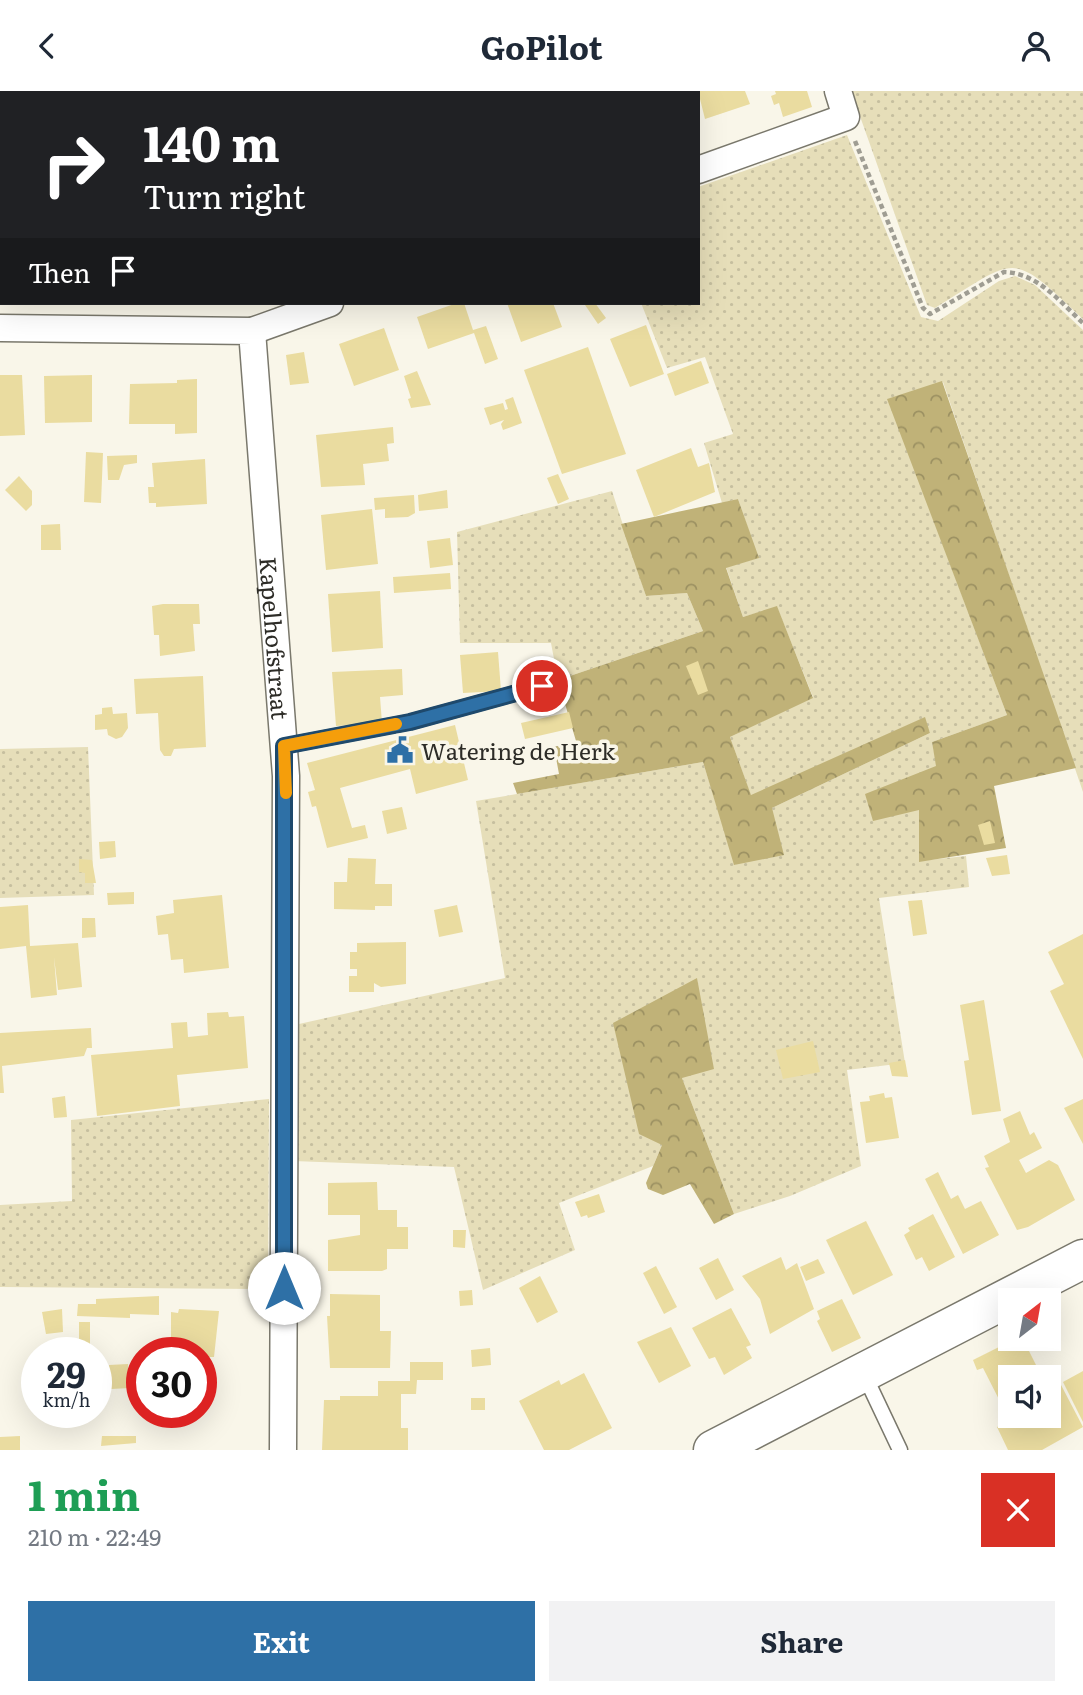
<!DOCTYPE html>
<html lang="en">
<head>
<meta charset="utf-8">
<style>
  :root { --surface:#fff; --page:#f2f2f3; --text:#1f2937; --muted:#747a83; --accent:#2e70a6 }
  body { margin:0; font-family:Literata,serif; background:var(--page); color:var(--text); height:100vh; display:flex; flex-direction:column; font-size:26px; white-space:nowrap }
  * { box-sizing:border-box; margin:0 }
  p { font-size:23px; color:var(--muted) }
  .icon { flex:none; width:38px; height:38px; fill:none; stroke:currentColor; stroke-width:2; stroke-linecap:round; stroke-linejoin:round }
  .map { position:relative; height:1359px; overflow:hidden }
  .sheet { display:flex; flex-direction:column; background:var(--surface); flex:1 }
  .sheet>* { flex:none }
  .banner { position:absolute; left:0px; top:0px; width:700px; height:214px; box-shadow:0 7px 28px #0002; background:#202124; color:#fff; overflow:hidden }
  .needle { width:46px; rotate:31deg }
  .buttons { position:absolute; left:998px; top:1197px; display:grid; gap:14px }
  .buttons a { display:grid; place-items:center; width:63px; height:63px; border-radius:0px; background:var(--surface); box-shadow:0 7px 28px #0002; font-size:35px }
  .speed { position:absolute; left:21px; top:1246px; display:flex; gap:14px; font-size:35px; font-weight:700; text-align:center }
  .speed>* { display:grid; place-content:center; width:91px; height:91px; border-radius:50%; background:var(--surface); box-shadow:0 7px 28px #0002; line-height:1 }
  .speed small { font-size:18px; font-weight:400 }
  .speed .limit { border:10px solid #d22; background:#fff; color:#111 }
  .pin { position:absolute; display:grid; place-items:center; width:60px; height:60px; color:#fff; margin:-30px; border:4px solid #fff; border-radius:50%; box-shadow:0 2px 7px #0007 }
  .me { position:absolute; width:77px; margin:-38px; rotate:0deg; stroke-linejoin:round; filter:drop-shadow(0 0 5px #0008) }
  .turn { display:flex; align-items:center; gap:24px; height:147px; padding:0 28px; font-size:32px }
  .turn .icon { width:91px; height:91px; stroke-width:2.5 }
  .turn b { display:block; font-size:49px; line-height:60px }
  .then { display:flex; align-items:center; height:66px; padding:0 28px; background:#0003; gap:14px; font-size:26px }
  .round { display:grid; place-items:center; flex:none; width:74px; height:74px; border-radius:0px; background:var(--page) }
  .overview { display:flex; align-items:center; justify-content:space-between; height:119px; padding:0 28px }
  h1 { font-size:42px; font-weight:700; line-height:52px; color:#1e9e55 }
  .primary-button { display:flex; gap:14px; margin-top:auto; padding:14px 28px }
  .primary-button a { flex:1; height:80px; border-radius:0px; background:var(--accent); color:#fff; font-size:28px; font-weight:700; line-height:80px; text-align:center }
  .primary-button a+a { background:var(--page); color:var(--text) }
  header { display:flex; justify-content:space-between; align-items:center; height:91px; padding:0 28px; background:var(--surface); font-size:32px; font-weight:700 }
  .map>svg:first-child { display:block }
</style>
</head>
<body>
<header><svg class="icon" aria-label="back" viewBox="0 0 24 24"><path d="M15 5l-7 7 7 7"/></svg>GoPilot<svg class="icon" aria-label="person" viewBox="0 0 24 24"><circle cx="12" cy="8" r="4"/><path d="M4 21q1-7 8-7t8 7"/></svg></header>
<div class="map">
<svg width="1083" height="1359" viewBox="0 0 1083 1359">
  <defs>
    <pattern id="grass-dots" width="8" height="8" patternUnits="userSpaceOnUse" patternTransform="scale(1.75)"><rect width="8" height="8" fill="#e6deb9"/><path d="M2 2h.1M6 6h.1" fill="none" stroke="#c6bf9f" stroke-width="1.8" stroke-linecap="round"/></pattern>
    <pattern id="forest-crowns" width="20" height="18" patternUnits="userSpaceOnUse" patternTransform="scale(1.75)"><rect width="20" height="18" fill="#c0b278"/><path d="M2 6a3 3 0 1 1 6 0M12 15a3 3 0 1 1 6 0" fill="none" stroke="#9c9162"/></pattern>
  </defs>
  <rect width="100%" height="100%" fill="#f9f6e9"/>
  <g fill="url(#grass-dots)">
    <path d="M851,0h232v228c-74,-70 -64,-62 -148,-11l-8,-3z"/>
    <polygon points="847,44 921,226 938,230 999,190 1015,185 1035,194 1083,239 1083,701 943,291 888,308 1007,624 932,651 937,675 920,719 919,770 966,765 969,796 879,807 905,972 847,979 861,1075 790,1105 734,1123 682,987 698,888 662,1054 653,1075 559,1112 575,1159 483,1199 454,1076 293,1070 299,933 505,887 476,710 703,671 735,774 772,717 930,642 924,627 751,705 730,646 813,606 777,516 743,526 726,476 758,467 738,408 722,412 704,352 733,343 705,266 667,277 641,212 698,212 698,96"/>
    <polygon points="612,400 646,505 687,502 703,540 558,589 551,552 460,552 457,441"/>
    <polygon points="88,656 94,804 0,807 0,658"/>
    <polygon points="269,1008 268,1198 0,1196 0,1114 72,1110 71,1029"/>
  </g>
  <g fill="url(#forest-crowns)">
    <polygon points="942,290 1076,677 994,695 1006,757 919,771 919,719 873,730 865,703 936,675 932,651 1007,624 887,308"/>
    <polygon points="738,408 759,467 726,477 743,526 777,515 813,607 730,646 751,704 925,626 930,642 772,717 784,764 734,774 703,671 517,703 513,692 559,683 554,656 576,650 558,589 703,540 687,502 646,505 621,433"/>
    <polygon points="697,887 714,978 682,987 734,1123 714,1133 690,1093 663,1104 648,1098 646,1092 662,1054 639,1043 613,932"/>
  </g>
  <g fill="#eadca0">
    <polygon points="698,0 745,0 750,13 705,28"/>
    <polygon points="775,0 807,0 812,16 783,26 779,12 774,14 771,5 776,3"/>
    <polygon points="457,212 464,212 473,239 486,235 498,268 485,273 474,242 428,258 417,226"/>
    <polygon points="507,212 553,212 562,236 521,251"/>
    <polygon points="589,212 595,212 606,227 598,233 585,214"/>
    <polygon points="646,234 664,283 630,296 610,248"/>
    <polygon points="384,237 399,279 354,295 339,253"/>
    <polygon points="588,256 626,363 562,383 524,279"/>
    <polygon points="304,261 309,292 290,294 286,264"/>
    <polygon points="701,270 709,292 675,305 667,283"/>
    <polygon points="417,280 431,314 411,317 408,308 411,307 404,285"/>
    <polygon points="0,284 22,284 25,344 0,345"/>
    <polygon points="92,284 92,331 45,332 44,285"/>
    <polygon points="197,288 197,342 175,343 175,333 129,333 130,293 177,292 177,289"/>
    <polygon points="513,306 522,332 503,339 501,333 504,329 490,334 484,317 503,312 505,319 508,318 505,309"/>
    <polygon points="393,336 394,352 387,353 389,370 363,373 365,394 321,396 316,344"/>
    <polygon points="691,357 698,376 709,372 715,401 654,426 636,379"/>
    <polygon points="86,361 103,362 101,412 84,411"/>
    <polygon points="137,364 137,372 124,374 119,389 108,389 107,365"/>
    <polygon points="205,368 207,413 156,416 156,412 149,412 148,396 154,396 152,372"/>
    <polygon points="558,383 569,408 558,413 547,387"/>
    <polygon points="19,385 32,400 32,414 26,420 5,399"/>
    <polygon points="447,399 448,417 419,420 418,404"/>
    <polygon points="414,404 415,422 408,426 385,427 385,418 375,419 374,407"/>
    <polygon points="372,418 378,473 326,479 321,424"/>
    <polygon points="60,433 61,459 41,459 41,434"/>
    <polygon points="450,447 453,474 430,477 427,450"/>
    <polygon points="450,482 451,498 394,502 393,486"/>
    <polygon points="380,500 383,557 332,561 328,503"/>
    <polygon points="163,513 199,513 200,533 193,533 195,560 160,565 159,544 154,544 152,515"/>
    <polygon points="498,561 501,600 463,602 460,564"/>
    <polygon points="698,570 708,600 698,604 686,575"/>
    <polygon points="402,578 403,604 380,606 382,632 336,635 332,581"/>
    <polygon points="203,585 206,656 174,658 171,665 164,665 160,659 158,622 136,623 134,588"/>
    <polygon points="112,616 113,623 127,622 128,637 122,646 116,648 108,644 107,638 95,639 95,624 102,623 102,617"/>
    <polygon points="569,621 573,637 525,648 521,632"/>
    <polygon points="455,634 468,689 416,703 410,678 340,697 352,737 365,734 368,747 327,757 316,715 312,716 308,701 315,699 307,672"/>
    <polygon points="402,716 407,738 387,743 382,720"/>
    <polygon points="990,730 995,752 984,754 978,734"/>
    <polygon points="115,750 116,766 100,768 99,751"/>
    <polygon points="1007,764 1010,783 992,785 986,767"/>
    <polygon points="348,767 376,768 375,793 392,793 392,815 375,815 375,819 334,818 334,791 347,791"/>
    <polygon points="79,768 92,769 96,792 85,792 85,782 79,781"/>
    <polygon points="134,801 134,813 108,814 107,802"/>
    <polygon points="222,804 229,877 184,882 183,868 171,869 168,843 158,844 156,825 174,822 173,809"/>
    <polygon points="922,809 927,843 913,845 908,810"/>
    <polygon points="28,814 30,855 78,852 82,896 58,899 54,866 57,904 31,907 26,855 0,858 0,816"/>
    <polygon points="457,814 463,841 439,846 434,819"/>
    <polygon points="82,827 95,827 96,846 82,847"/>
    <polygon points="1083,843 1083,968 1050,900 1064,893 1048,861"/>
    <polygon points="406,851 406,893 381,896 374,892 374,901 349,901 349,885 357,885 357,878 350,878 350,861 357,861 357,852"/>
    <polygon points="984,909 1001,1020 972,1024 964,970 969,969 960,914"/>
    <polygon points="228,921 229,926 244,925 248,977 177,984 180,1015 97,1025 91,964 173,957 171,932 187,931 188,946 208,944 207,922"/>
    <polygon points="91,937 92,957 87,957 84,965 2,975 4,1002 0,1002 0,942"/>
    <polygon points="813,950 820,981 783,988 776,959"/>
    <polygon points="905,969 908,986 892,985 889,972"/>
    <polygon points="884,1002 885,1007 892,1006 899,1047 866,1052 860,1011 870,1010 869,1005"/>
    <polygon points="65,1005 67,1026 54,1027 52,1007"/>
    <polygon points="1083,1008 1083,1053 1064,1017"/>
    <polygon points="1020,1020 1030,1044 1034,1041 1042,1057 1019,1069 1026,1082 1049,1069 1058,1074 1075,1109 1028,1136 1017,1139 985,1077 989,1076 984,1065 1010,1051 1003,1028"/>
    <polygon points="938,1081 951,1108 958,1104 965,1118 981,1110 999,1144 963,1163 925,1088"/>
    <polygon points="377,1091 378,1119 397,1119 397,1136 408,1136 408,1158 387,1158 387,1178 382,1180 328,1180 328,1149 360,1144 360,1124 328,1124 328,1092"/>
    <polygon points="599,1103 605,1121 588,1127 587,1124 581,1126 575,1111"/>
    <polygon points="933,1123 955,1166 929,1180 922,1166 916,1169 904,1144 910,1140 908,1137"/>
    <polygon points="866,1130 893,1184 853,1204 826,1149"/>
    <polygon points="453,1139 466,1139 465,1157 453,1156"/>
    <polygon points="781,1166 786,1179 797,1172 814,1218 770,1243 760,1208 742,1185"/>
    <polygon points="718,1167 734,1199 716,1209 699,1177"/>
    <polygon points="818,1168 825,1182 806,1190 800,1176"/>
    <polygon points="656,1175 677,1216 664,1223 643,1182"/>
    <polygon points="540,1185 558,1221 537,1232 519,1197"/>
    <polygon points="472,1199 473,1214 460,1215 459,1200"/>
    <polygon points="330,1203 380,1204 380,1240 391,1240 390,1277 330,1277 327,1225 330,1225"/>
    <polygon points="159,1205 159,1224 130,1223 130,1227 77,1225 78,1213 96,1213 96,1208"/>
    <polygon points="842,1208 861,1247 832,1261 817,1230 820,1228 817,1220"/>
    <polygon points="731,1217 751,1254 746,1256 752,1267 724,1284 715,1266 709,1268 692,1237"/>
    <polygon points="62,1218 63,1241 46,1243 42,1221"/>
    <polygon points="179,1218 219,1220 214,1266 201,1266 201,1262 171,1262 171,1221 178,1222"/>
    <rect x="79" y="1231" width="11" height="31"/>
    <polygon points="671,1236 691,1275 659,1292 637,1251"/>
    <polygon points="1015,1248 1023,1248 1042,1286 1010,1286 1010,1325 1048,1325 1048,1297 1060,1292 1083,1336 1042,1359 1008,1359 997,1336 1010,1330 983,1277 977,1279 973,1269"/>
    <polygon points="490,1257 491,1274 472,1276 471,1259"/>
    <polygon points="410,1271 443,1271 443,1289 417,1289 416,1303 401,1303 401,1337 408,1337 408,1359 322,1359 324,1309 340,1309 340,1305 378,1305 378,1290 410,1290"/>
    <polygon points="128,1273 130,1297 111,1298 109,1274"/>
    <polygon points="1083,1280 1083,1331 1063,1291"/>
    <polygon points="584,1282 612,1337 569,1359 544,1359 519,1310 559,1289 561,1294"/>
    <rect x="471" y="1307" width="14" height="12"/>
    <polygon points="20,1345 20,1359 0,1359 0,1346"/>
    <polygon points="102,1345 136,1345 136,1352 101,1355"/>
  </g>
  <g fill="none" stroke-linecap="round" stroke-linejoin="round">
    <defs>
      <g id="service">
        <polyline points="284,655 410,631 542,595"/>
        <polyline points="864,1283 900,1359"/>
      </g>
      <g id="minor">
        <polyline points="698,79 846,26 838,0"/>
        <path id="s1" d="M0,237l252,3 34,445 -3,674"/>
        <polyline points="252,240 330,212"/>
      </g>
      <polyline id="secondary" points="713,1359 1083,1168"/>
    </defs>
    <use href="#service" stroke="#7a786c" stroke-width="17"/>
    <use href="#minor" stroke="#7a786c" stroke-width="29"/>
    <use href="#secondary" stroke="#7a786c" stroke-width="41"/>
    <path stroke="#9f9d93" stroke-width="4.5" stroke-dasharray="5 3.5" stroke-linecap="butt" d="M855,50l68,167 7,6 74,-42c34,1 56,30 79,51"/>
    <use href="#service" stroke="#fff" stroke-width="14"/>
    <use href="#minor" stroke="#fff" stroke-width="26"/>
    <use href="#secondary" stroke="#fff" stroke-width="38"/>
  </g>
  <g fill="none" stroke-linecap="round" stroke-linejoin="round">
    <defs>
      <polyline id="route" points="284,1197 284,655 410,631 542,595"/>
    </defs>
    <use href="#route" stroke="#1e496c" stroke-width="18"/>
    <use href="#route" stroke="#2e70a6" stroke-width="12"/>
    <polyline stroke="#f59e0b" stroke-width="12" points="286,702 284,655 396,633"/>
  </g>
  <defs>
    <symbol id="civic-bare" viewBox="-9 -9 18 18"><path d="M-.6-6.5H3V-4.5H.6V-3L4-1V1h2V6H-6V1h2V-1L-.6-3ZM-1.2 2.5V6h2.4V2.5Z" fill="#2e70a6" stroke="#f9f6e9" stroke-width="2.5" paint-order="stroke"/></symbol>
  </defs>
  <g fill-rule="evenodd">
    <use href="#civic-bare" x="381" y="640" width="38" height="38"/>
  </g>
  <g text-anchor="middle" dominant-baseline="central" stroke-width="7" stroke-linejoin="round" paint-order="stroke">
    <g font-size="23" fill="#2d2c27" stroke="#f9f6e9">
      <text stroke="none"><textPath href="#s1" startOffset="560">Kapelhofstraat</textPath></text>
    </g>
    <g font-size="23" fill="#2d2c27" stroke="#f9f6e9" text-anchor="start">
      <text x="421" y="659">Watering de Herk</text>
    </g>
  </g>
</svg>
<div class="buttons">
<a><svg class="needle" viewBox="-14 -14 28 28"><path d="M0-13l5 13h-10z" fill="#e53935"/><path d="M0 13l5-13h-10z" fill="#747a83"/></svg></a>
<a><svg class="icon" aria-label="sound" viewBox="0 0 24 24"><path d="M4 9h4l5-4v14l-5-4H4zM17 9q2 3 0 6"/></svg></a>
</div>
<div class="speed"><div>29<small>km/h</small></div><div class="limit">30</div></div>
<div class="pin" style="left:542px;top:595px;background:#d93025"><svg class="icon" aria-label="arrive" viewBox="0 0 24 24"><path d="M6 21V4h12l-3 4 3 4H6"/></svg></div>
<svg class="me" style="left:284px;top:1197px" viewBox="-20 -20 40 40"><circle r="19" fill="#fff"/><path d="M0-13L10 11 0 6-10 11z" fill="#2e70a6"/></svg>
<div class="banner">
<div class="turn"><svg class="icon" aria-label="right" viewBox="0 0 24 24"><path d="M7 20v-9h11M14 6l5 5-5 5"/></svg><div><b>140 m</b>Turn right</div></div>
<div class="then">Then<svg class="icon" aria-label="arrive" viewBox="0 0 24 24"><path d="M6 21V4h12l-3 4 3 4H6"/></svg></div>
</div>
</div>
<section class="sheet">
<div class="overview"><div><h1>1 min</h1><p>210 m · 22:49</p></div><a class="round" style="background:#d93025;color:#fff"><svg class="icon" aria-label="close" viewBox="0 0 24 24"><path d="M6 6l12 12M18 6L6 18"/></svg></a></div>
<div class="primary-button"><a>Exit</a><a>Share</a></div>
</section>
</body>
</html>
